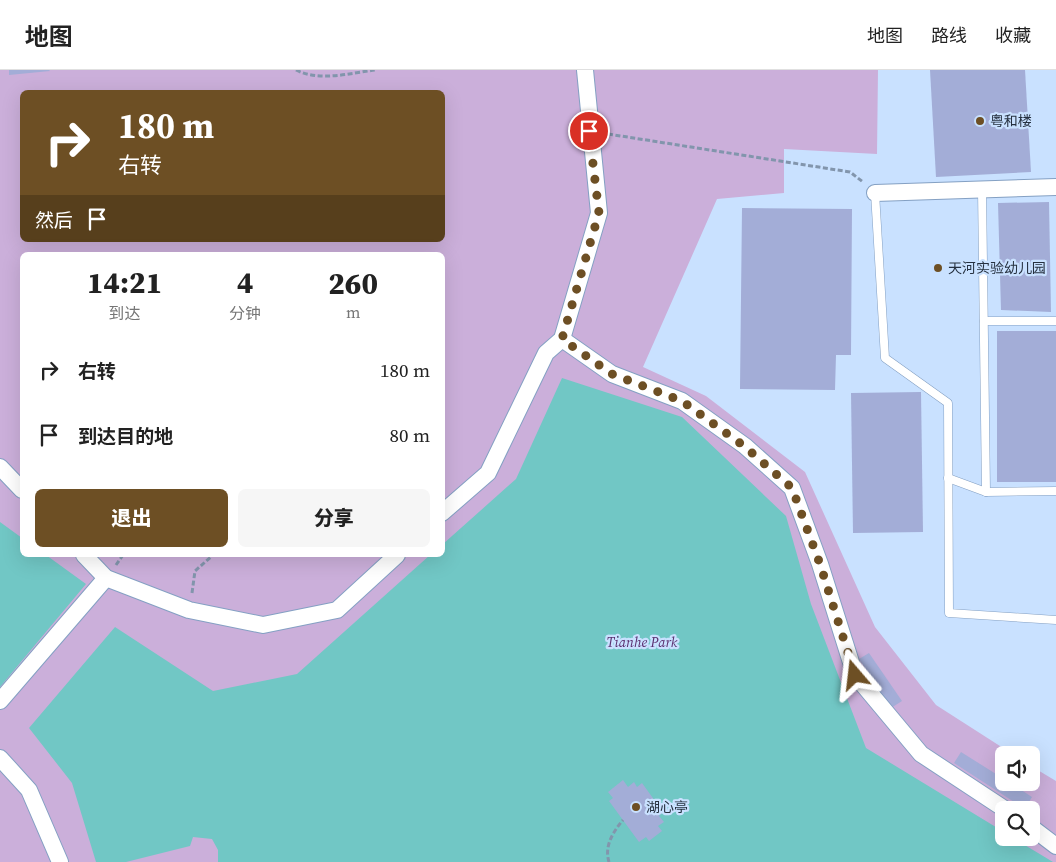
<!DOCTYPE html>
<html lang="zh">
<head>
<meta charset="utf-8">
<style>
  :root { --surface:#fff; --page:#f6f6f6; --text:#222; --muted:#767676; --line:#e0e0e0; --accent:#6d4f24 }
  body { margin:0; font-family:"Source Serif 4","Noto Sans SC",serif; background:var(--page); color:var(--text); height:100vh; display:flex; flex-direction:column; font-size:19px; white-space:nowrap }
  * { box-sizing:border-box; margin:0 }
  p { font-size:16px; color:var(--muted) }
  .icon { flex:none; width:28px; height:28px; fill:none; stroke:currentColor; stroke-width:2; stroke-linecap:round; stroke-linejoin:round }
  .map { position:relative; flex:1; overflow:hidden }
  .panel { position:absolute; left:20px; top:182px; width:425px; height:305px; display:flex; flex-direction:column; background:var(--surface); border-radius:8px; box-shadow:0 5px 20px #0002 }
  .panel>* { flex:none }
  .banner { position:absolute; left:20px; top:20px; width:425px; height:152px; border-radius:8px; box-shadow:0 5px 20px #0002; background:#6d4f24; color:#fff; overflow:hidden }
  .buttons { position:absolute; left:995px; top:676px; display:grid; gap:10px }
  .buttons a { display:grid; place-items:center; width:45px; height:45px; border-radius:8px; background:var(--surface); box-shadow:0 5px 20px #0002; font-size:25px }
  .pin { position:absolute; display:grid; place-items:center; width:42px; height:42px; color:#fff; margin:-21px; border:2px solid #fff; border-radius:50%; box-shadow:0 1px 5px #0007 }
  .me { position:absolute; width:55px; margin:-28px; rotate:343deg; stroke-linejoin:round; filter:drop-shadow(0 0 4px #0008) }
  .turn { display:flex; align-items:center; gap:18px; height:105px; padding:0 15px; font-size:22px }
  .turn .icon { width:65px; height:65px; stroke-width:2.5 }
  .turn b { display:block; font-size:35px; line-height:42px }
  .then { display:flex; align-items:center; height:48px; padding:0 15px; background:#0003; gap:10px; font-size:19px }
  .eta { display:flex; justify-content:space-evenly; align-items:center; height:85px; text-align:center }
  .eta b { font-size:30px; font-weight:800; line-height:35px }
  .button { display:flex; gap:10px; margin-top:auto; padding:10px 15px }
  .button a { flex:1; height:58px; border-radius:8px; background:var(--accent); color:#fff; font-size:20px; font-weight:800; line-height:58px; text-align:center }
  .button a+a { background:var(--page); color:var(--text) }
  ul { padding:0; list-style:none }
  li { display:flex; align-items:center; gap:15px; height:65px; padding:0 15px }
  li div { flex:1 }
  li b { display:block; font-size:19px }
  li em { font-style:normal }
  header { display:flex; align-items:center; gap:30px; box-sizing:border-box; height:70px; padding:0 25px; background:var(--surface); border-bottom:1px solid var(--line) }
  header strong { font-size:24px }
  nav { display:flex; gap:28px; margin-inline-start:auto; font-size:18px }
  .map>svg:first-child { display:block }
</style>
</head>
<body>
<header>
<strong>地图</strong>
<nav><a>地图</a><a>路线</a><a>收藏</a></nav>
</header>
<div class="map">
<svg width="1056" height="792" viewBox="0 0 1056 792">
  <rect width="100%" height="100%" fill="#c9e1ff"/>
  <path fill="#cbafda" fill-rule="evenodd" d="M0,0h878l-1,84 -93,-5v44l-67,6 -74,168 63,29 99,76 70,155 61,78 78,50h-10v27h27v-16l25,15v81h-1056zM22,22h420v148h-420zM22,185h420v300h-420zM1004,740h27v28h-27z"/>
  <g fill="#71c7c5">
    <polygon points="562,308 682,347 786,446 811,534 866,678 1004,762 1004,768 1013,768 1053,792 218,792 218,780 212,769 193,767 190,776 126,792 96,792 72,713 29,658 115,557 213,621 297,604 430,485 442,485 443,474 516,409"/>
    <polygon points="0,452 22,468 22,485 46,485 86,514 0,617"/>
  </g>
  <g fill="#a3add7">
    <polygon points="9,0 49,0 50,1 9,5"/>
    <polygon points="930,0 1025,0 1031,102 936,107"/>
    <polygon points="1049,132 1051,242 1001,240 998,133"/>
    <polygon points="742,138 852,139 851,285 836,285 835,320 740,319"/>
    <rect x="997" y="261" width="59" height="151"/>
    <polygon points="921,322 923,462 853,463 851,323"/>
    <polygon points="869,583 902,631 891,638 859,589"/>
    <polygon points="961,682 1004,709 1004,712 1009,712 1032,727 1025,739 954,693"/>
    <polygon points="623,710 628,717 634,712 637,717 642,713 663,742 659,746 664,752 658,756 662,761 649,771 646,767 639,772 609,731 613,728 608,722"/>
  </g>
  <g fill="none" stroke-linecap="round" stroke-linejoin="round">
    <defs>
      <g id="lane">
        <polyline points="982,119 986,422"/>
        <polyline points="875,123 885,288 948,333 949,543 1056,550"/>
        <polyline points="984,251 1056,251"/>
        <polyline points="948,408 986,422 1056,421"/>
      </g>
      <g id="street">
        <polyline points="875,123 1056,117"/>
        <polyline points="562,269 612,304 682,331 745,376 792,418 820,494 855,605 921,684 1006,740"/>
        <polyline points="0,397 22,420"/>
        <polyline points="442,443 488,403 546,283 562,269 599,143 585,0"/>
        <polyline points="84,485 106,508 189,540 263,555 337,540 397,485"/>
        <polyline points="0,631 106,508"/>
        <polyline points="0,688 29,720 60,792"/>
        <polyline points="1031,757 1056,776"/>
      </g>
    </defs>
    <use href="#lane" stroke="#84a0c3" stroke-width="9"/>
    <use href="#street" stroke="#84a0c3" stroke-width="18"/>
    <g stroke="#8295ac" stroke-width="3" stroke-dasharray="5 2.5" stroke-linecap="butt">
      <path d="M296,0c23,12 55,3 79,0"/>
      <polyline points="608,64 850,102 863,112"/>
      <polyline points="116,495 123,485"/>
      <polyline points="192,523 195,501 213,485"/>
      <path d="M609,792c-5,-16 4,-30 14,-42"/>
    </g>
    <use href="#lane" stroke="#fff" stroke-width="8"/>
    <use href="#street" stroke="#fff" stroke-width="16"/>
  </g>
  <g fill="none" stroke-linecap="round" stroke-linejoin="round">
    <polyline stroke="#6d4f24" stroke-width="9" stroke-dasharray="0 16.2" points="589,61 599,143 562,269 612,304 682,331 744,376 792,418 820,494 855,605"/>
  </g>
  <g fill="#6d4f24" stroke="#c9e1ff" stroke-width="2">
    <circle cx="980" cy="51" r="5"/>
    <circle cx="938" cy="198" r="5"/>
    <circle cx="636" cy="737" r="5"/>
  </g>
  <g text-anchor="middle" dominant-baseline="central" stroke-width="4.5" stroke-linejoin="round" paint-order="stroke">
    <g font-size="14" fill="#25303f" stroke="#c9e1ff" text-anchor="start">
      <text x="990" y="51">粤和楼</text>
      <text x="948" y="198">天河实验幼儿园</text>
      <text x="646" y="737">湖心亭</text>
    </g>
    <g font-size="14" font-style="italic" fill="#5b2f6f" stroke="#c9e1ff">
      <text x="642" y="572">Tianhe Park</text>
    </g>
  </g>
</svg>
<div class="buttons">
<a><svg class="icon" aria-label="sound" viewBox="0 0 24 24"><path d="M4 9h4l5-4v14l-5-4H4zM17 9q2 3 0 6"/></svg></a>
<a><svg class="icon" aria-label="search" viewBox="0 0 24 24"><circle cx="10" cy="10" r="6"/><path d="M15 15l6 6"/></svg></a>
</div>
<div class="pin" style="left:589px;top:61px;background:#d93025"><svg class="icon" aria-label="arrive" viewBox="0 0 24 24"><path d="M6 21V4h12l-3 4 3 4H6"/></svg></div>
<svg class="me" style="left:855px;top:605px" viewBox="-20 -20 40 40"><path d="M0-17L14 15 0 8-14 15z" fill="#6d4f24" stroke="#fff" stroke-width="4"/></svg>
<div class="banner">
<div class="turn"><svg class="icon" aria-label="right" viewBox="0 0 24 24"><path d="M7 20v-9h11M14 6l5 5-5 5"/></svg><div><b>180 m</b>右转</div></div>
<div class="then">然后<svg class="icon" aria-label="arrive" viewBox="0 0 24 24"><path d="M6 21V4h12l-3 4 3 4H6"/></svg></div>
</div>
<section class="panel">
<div class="eta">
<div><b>14:21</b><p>到达</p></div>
<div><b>4</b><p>分钟</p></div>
<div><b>260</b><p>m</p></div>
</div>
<ul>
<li><svg class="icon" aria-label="right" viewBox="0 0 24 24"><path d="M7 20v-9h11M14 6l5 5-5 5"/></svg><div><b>右转</b></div><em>180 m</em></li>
<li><svg class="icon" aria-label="arrive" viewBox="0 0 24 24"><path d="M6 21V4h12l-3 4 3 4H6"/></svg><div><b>到达目的地</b></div><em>80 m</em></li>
</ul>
<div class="button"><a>退出</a><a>分享</a></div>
</section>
</div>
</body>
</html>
